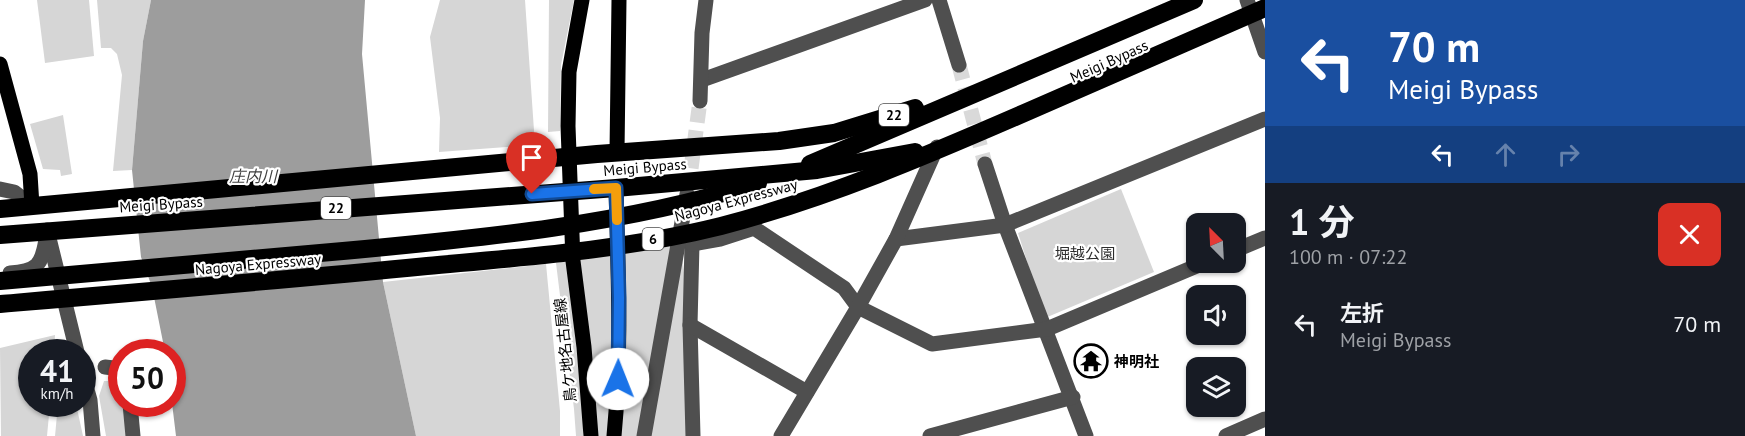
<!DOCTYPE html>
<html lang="ja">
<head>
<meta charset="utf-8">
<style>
  :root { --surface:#171b24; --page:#242831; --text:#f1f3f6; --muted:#9ea1a6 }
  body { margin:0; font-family:"PT Sans","Noto Sans JP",sans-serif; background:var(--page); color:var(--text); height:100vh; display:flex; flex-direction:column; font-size:22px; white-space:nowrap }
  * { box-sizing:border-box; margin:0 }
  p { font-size:20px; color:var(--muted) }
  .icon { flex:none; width:33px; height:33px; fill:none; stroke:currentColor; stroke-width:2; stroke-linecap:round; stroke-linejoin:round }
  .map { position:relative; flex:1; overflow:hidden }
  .drawer { display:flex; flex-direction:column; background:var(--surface); width:480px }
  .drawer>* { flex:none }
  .banner { background:#1a4fa0; color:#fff; overflow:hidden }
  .needle { width:39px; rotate:336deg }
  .fabs { position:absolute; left:1186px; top:213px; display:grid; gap:12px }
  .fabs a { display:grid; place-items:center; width:60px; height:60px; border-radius:12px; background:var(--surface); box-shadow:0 2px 4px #0004; font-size:30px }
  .speed { position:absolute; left:18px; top:339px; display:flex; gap:12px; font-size:30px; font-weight:700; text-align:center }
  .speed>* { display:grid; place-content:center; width:78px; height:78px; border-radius:50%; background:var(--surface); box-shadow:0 2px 4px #0004; line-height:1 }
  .speed small { font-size:15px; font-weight:400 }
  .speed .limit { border:9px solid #d22; background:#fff; color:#111 }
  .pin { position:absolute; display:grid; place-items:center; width:51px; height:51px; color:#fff; margin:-62px -26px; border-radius:50% 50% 50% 0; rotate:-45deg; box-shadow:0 0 6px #0007 }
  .pin .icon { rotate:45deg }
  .me { position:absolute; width:66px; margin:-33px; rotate:1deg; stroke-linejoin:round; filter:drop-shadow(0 0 4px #0008) }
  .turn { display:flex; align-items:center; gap:21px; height:126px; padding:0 24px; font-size:27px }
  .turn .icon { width:78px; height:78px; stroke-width:2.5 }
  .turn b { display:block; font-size:42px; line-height:51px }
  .lanes { display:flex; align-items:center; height:57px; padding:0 24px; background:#0003; justify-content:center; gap:30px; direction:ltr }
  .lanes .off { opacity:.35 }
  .round { display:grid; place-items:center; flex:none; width:63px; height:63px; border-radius:12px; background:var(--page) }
  .overview { display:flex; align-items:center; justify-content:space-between; height:102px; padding:0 24px }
  h1 { font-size:36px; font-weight:700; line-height:45px }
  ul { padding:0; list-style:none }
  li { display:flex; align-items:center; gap:18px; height:78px; padding:0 24px }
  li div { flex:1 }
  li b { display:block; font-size:22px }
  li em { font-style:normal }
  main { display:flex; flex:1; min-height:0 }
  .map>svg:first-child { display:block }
</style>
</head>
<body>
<main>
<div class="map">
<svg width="1265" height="436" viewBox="0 0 1265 436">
  <rect width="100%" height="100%" fill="#fff"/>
  <g fill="#d6d6d6">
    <polygon points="37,0 89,0 94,56 45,63"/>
    <polygon points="97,0 151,0 143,41 132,170 113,171 122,75 117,54 111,48 101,48"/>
    <polygon points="440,0 525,0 535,145 439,152 440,118 430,37"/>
    <polygon points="549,0 574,0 561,65 560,131 548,132"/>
    <polygon points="63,115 72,174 61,176 60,170 43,169 30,124"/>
    <polygon points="1121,189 1154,272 1045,318 1018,233"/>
    <polygon points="680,237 690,325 693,436 598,436 584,352 583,436 576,436 574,409 556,263"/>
    <polygon points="546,264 560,411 560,436 416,436 383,282"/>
    <polygon points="55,335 54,352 32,352 32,404 50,404 47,436 1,436 0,348"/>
    <polygon points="110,371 121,373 122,404 127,404 130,436 106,436 99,396 104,381 108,381"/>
    <polygon points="58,404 76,404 83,436 55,436"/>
  </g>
  <polygon fill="#9d9d9d" points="151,0 365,0 362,54 383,282 416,436 176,436 172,403 172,352 165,352 152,287 141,257 132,170 143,41"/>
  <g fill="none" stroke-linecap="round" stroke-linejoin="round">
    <g stroke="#d9d9d9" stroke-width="15" stroke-dasharray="15 8" stroke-linecap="butt">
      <polyline points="959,65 985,164"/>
      <polyline points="688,191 700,101"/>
    </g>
    <g stroke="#4f4f4f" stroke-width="15">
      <polyline points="939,0 959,65"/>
      <polyline points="1247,0 1265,52"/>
      <polyline points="702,80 925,0"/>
      <polyline points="700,101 702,33 706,0"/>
      <polyline points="985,164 1005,225 1086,436"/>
      <polyline points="0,189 14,192 32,206"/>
      <polyline points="47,230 77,352"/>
      <polyline points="684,239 692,244 690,325 693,436"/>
      <polyline points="896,239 1005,225 1265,119"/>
      <polyline points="692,244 720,239 754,228 844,288 858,307 932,344 1047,329 1206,262"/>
      <polyline points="1236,250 1265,238"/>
      <path d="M10,273c27,-2 32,-8 36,-34"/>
      <polyline points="690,325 807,392"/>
      <polyline points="105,367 122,369"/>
      <polyline points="82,372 90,400 93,436"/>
      <polyline points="130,404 133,436"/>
      <polyline points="644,436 687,194"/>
      <polyline points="781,436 858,307 896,239 937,147"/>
      <polyline points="930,436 1073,397"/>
      <polyline points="1226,436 1265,419"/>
    </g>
    <g stroke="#000" stroke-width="15">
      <polyline points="582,0 569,72 568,126 573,261 584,347 591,436"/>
      <polyline points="0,64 30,174 32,206"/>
      <polyline points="617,152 619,0"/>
      <path d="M614,436c8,-83 4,-166 2,-248"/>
    </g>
    <g stroke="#000" stroke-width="18">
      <polyline points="810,164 1194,0"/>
      <polyline points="0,209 597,154 779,141 834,133 915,108"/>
      <polyline points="0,235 616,188 817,170 915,152"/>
      <path d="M0,281c114,-10 229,-20 343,-30 140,-13 280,-26 415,-68"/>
      <path d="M0,304c142,-12 285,-24 427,-38 98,-9 198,-16 294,-40 107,-28 207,-71 308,-115 79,-34 157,-69 236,-103"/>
    </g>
  </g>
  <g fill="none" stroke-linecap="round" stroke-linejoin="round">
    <defs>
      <polyline id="route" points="532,194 616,188 619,298 618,379"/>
    </defs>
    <use href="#route" stroke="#114b97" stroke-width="15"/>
    <use href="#route" stroke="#1a73e8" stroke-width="10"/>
    <polyline stroke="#f59e0b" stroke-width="10" points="594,189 616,188 617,220"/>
  </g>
  <defs>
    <symbol id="temple-ring" viewBox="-11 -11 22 22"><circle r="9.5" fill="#fff" stroke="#000" stroke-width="1.5"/><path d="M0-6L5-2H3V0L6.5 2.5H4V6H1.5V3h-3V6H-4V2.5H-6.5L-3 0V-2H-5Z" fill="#000"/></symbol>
  </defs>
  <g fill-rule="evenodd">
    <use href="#temple-ring" x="1072" y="342" width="38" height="38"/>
  </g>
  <g text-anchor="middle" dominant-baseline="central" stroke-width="4.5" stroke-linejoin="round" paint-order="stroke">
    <g fill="#fff" stroke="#4c4c4c" stroke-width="1.5">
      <rect x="879" y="104" width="30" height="22" rx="4.5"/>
      <rect x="321" y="197" width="30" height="22" rx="4.5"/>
      <rect x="642.5" y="228" width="21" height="22" rx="4.5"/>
    </g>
    <g font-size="14" font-weight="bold" fill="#000">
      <text x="894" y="115">22</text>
      <text x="336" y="208">22</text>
      <text x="653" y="239">6</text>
    </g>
    <g font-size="15" fill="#000" stroke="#fff">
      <text transform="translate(1109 61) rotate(-24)">Meigi Bypass</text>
      <text transform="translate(645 167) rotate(-5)">Meigi Bypass</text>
      <text transform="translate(736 200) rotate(-15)">Nagoya Expressway</text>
      <text transform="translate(161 204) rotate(-4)">Meigi Bypass</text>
      <text transform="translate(258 264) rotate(-5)">Nagoya Expressway</text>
      <text transform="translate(565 350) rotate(-96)">鳥ケ地名古屋線</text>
    </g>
    <g font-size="15" fill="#2d2d2d" stroke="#fff">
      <text x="1085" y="253">堀越公園</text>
    </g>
    <g font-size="15" font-weight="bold" fill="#000" stroke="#fff" text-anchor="start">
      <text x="1114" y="361">神明社</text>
    </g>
    <g font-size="16" font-style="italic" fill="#3e3e3e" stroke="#fff">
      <text x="253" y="176">庄内川</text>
    </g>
  </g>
</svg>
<div class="fabs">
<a><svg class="needle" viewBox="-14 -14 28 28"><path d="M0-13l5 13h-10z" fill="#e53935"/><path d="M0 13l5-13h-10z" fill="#9ea1a6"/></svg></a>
<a><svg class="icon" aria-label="sound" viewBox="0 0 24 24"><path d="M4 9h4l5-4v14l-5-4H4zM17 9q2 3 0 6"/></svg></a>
<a><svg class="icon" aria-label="layers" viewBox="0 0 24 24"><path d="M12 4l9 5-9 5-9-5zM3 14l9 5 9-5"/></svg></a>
</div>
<div class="speed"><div>41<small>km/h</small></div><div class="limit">50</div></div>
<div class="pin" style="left:532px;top:194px;background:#d93025"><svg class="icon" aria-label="arrive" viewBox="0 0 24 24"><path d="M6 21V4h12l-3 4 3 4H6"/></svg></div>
<svg class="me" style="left:618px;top:379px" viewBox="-20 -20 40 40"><circle r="19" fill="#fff"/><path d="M0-13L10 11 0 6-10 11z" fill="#1a73e8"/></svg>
</div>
<section class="drawer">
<div class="banner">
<div class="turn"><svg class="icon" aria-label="left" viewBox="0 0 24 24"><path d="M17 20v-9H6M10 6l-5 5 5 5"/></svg><div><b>70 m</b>Meigi Bypass</div></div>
<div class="lanes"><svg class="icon" aria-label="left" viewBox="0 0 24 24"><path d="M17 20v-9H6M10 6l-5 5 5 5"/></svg><svg class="icon off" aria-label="ahead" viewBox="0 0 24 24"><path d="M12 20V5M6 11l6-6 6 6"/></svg><svg class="icon off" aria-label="right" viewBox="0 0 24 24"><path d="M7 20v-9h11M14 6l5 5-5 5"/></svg></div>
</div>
<div class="overview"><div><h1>1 分</h1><p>100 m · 07:22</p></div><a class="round" style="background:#d93025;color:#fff"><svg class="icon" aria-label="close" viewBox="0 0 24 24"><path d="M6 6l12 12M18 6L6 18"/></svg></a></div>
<ul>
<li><svg class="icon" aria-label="left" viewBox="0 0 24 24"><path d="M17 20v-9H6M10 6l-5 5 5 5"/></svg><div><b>左折</b><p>Meigi Bypass</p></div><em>70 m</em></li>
</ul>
</section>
</main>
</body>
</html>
